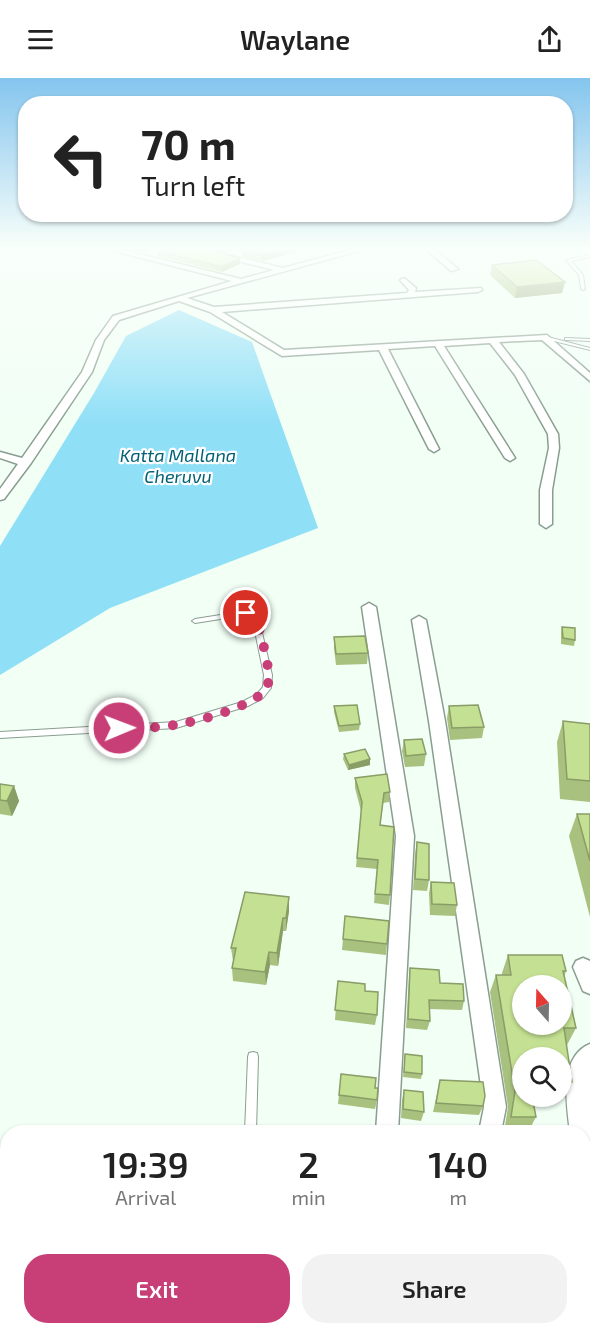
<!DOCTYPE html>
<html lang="en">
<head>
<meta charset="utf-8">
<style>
  :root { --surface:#fff; --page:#f2f2f2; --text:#222; --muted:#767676; --accent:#c83e76 }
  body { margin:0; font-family:"Exo 2",sans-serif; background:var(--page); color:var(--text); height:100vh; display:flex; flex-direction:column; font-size:22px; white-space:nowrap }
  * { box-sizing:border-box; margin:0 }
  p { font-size:20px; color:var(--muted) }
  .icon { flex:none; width:33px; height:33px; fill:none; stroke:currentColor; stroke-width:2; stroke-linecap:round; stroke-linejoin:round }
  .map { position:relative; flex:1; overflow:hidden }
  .sheet { position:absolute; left:0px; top:1047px; width:591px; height:210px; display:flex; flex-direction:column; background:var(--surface); border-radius:24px 24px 0 0; box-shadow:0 2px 4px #0004 }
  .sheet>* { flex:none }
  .guide { position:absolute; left:18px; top:18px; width:555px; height:126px; border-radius:24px; box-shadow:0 2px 4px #0004; background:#fff; color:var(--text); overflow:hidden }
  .needle { width:39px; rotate:340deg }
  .controls { position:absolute; left:512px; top:897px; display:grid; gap:12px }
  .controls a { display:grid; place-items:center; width:60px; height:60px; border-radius:50%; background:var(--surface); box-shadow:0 2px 4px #0004; font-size:30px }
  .pin { position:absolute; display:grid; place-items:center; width:51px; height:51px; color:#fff; margin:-26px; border:3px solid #fff; border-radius:50%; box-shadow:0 2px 6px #0007 }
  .me { position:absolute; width:66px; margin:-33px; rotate:89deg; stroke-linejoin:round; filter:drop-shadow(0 0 4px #0008) }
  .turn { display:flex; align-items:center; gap:21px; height:126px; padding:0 24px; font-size:27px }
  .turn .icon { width:78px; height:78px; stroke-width:2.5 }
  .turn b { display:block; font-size:42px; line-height:51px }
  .eta { display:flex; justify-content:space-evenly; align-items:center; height:102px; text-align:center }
  .eta b { font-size:36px; font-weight:600; line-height:42px }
  .button { display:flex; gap:12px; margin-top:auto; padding:12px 24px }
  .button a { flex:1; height:69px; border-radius:24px; background:var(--accent); color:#fff; font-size:24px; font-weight:600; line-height:69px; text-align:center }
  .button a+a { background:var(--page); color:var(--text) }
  header { display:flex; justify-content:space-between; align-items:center; height:78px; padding:0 24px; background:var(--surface); font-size:27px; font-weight:600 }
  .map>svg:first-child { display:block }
</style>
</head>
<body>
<header><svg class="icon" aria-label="menu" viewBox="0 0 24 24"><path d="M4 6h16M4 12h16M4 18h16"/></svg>Waylane<svg class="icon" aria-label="share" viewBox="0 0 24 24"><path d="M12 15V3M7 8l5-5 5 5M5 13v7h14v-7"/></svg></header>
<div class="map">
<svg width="590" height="1257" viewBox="0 0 590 1257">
  <rect width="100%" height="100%" fill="#f1fff5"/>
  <polygon fill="#8fdff7" points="179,232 252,264 318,450 110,530 0,597 0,468 94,315 126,258"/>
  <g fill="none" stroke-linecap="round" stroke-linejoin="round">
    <defs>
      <g id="service">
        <polygon points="590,177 590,179 571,183 583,197 585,211 583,212 581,211 579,197 566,182"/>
        <polygon points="544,258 590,270 590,272 542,260 542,259"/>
        <polygon points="565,260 590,261 590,263 567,262 565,262"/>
        <polygon points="246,533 257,536 258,538 272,597 271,610 263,620 248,628 176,650 0,660 0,654 176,644 242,624 257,616 263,609 264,597 252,539 246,537 195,545 192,543 195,541"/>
        <polygon points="253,974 257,975 258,979 256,1054 245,1054 248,979 249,975"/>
        <rect x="238" y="1250" width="12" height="7"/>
      </g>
      <g id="minor">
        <polygon points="106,171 119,171 241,201 274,192 190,171 203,171 283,190 354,171 366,171 187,220 214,229 407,215 409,212 400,202 404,200 416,210 415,214 481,210 482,212 478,214 222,234 284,272 547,257 590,295 590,303 542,262 499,264 524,296 558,356 559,370 552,412 552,446 546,450 540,446 540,412 549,370 548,356 515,297 490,265 444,268 515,380 510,383 505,380 435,268 388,271 439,371 434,374 429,371 379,272 282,278 210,234 179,223 119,242 104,262 92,294 31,385 4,421 0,422 0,411 18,386 0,380 0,374 22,380 82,294 96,262 113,238 232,203"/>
        <polygon points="426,171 434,171 458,191 451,193"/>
        <polygon points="369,525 376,529 414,758 398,1054 376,1054 396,758 362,529"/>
        <polygon points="419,538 426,542 445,643 506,1029 501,1054 479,1054 484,1029 429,643 412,542"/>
        <polygon points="583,880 590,883 590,916 583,913 573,889 576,883"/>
        <path d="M590,966v158l-6,-3v-67h-14c-3,-27 -12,-75 20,-88z"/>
        <rect x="371" y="1250" width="26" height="7"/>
        <rect x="466" y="1250" width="26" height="7"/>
      </g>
      <polygon id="secondary" points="0,1232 8,1233 8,1250 102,1250 105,1257 0,1257"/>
    </defs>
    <use href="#service" stroke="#899e90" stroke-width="2"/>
    <use href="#minor" stroke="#899e90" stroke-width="3"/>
    <use href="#secondary" stroke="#899e90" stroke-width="3"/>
    <use href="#service" fill="#fff" fill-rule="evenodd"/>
    <use href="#minor" fill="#fff" fill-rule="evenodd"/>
    <use href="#secondary" fill="#fff" fill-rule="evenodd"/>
  </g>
  <g fill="#a9c17e" fill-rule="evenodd">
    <polygon points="128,171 157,171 141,174"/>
    <polygon points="207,171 243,171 226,174"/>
    <polygon points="247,171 308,171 262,183 242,178 242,173"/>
    <polygon points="157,173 240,186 222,194 158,178"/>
    <polygon points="492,187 565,204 562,215 515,220 490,197"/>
    <polygon points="562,549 575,562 574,568 561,566 561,555"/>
    <polygon points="334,559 368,575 367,586 336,587 334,570"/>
    <polygon points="334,628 360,646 359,652 339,654 334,634"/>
    <polygon points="449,628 484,649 482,660 450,662 447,640"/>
    <polygon points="563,643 590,646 590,724 560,721 557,664"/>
    <polygon points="404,662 426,676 424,688 405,689 402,673"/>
    <polygon points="344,676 370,681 370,687 348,692 343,681"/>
    <polygon points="355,700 390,714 389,724 383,725 380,747 390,817 389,827 374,825 377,791 356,789 361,733 355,710"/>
    <polygon points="0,706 14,708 19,723 12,738 0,736"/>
    <polygon points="577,736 590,736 590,839 569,758"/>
    <polygon points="417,764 429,802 427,813 413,812 415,776"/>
    <polygon points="431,804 457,827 455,838 430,837 429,815"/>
    <polygon points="289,833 286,853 283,853 278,888 270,887 266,907 233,903 232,890 233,883 231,870"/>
    <polygon points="345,838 387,866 386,877 342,872"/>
    <path d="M508,877l58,16 -2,6 12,51 -9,17h-1l6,37 -8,16h-32l4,19 -8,15h-24l4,-25 -18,-115 6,-17h6v-2zM522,980h39v38h-39z"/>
    <polygon points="410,890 440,905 464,923 462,932 429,931 430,943 427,952 406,950 409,899"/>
    <polygon points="338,903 377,937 375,947 335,942"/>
    <polygon points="405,976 422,996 421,1001 403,999"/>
    <polygon points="341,996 377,1022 375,1031 338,1026"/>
    <polygon points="440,1002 483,1028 479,1037 433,1034"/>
    <polygon points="404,1012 424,1034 421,1043 401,1040 402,1022"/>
    <rect x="584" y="1177" width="6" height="53"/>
  </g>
  <g fill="#899d66">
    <polygon points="141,171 157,171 141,174"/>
    <polygon points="226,171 243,171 226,174"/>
    <polygon points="288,171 308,171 262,183 262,177"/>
    <polygon points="240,180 240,186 222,194 222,189"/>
    <polygon points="565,204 562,215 515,220 517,209"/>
    <polygon points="370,681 370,687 348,692 349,687"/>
    <polygon points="14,708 19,723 12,738 7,723"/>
    <polygon points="289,819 289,833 286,853 286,840"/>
    <polygon points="283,840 283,853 278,888 277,875"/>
    <polygon points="269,874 270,887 266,907 265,894"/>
  </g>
  <g fill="#c4e092" stroke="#899d66" stroke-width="1.5" fill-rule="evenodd">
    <polygon points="162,171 206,171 240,180 222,189 157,173"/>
    <polygon points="247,171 288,171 262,177 242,173"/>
    <polygon points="536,182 565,204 517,209 492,187"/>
    <polygon points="562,549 575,550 575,562 563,560"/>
    <polygon points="365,558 368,575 336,576 334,559"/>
    <polygon points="357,627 360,646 339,648 334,628"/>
    <polygon points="478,627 484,649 452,650 449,628"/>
    <polygon points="563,643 590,646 590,703 567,701"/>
    <polygon points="422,661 426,676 406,678 404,662"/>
    <polygon points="365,671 370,681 349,687 344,676"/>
    <polygon points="387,696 390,714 384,715 380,747 394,749 390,817 375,816 378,782 357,780 362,724 355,700"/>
    <polygon points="0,706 14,708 7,723 0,722"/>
    <polygon points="577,736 590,736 590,783"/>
    <polygon points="417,764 429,766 429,802 415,801"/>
    <polygon points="431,804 454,805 457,827 432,826"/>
    <polygon points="245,814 289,819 286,840 283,840 277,875 269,874 265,894 232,890 236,870 231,870"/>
    <polygon points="345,838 389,843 387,866 343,861"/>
    <path d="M508,877h54l4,16h-3l13,57h-12l8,54h-11v-24h-39v38h10l4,21h-25l4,-26 -19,-116h15zM522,908h39v38h-39z"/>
    <polygon points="410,890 439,892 440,905 463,906 464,923 429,922 430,943 408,941"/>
    <polygon points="338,903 365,906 365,913 378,914 377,937 335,932"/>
    <polygon points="405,976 422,978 422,996 404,994"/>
    <polygon points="341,996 376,1000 375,1010 378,1010 377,1022 339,1017"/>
    <polygon points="440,1002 483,1004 485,1018 483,1028 436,1025"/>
    <polygon points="404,1012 423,1014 424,1034 403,1031"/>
    <polygon points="331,1048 362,1051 362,1054 330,1054"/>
    <rect x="584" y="1177" width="6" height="47"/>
  </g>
  <linearGradient id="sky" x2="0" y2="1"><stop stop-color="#84c5ee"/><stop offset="0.49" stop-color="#f9fffa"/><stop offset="1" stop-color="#f9fffa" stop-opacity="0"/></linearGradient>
  <rect width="590" height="347" fill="url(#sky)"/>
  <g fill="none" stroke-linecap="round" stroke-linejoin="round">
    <path stroke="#c83e76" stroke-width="10" stroke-dasharray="0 18" d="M119,650c18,0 37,0 55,-3 19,-2 86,-20 93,-38 6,-14 -7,-52 -10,-68l-6,-5 -5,-1"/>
  </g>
  <g text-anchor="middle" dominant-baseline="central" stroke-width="4.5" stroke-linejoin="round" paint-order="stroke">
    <g font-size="18" font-style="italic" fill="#026175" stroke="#fff">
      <text x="178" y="377">Katta Mallana<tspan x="178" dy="21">Cheruvu</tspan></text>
    </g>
  </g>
</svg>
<div class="controls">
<a><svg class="needle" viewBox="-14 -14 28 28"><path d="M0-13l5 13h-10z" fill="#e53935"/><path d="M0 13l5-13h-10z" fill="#767676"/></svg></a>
<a><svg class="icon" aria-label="search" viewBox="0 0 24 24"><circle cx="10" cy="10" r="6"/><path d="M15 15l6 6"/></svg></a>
</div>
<div class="pin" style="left:246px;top:535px;background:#d93025"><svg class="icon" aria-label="arrive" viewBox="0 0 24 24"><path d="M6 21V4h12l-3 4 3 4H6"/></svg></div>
<svg class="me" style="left:119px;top:650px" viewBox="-20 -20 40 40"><circle r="17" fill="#c83e76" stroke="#fff" stroke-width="3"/><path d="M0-11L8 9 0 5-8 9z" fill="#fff"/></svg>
<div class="guide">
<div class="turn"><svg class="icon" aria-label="left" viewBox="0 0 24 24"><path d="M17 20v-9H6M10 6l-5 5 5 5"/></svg><div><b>70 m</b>Turn left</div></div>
</div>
<section class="sheet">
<div class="eta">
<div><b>19:39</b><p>Arrival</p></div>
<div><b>2</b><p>min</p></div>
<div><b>140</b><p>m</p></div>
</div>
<div class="button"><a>Exit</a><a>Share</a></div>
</section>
</div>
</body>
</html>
